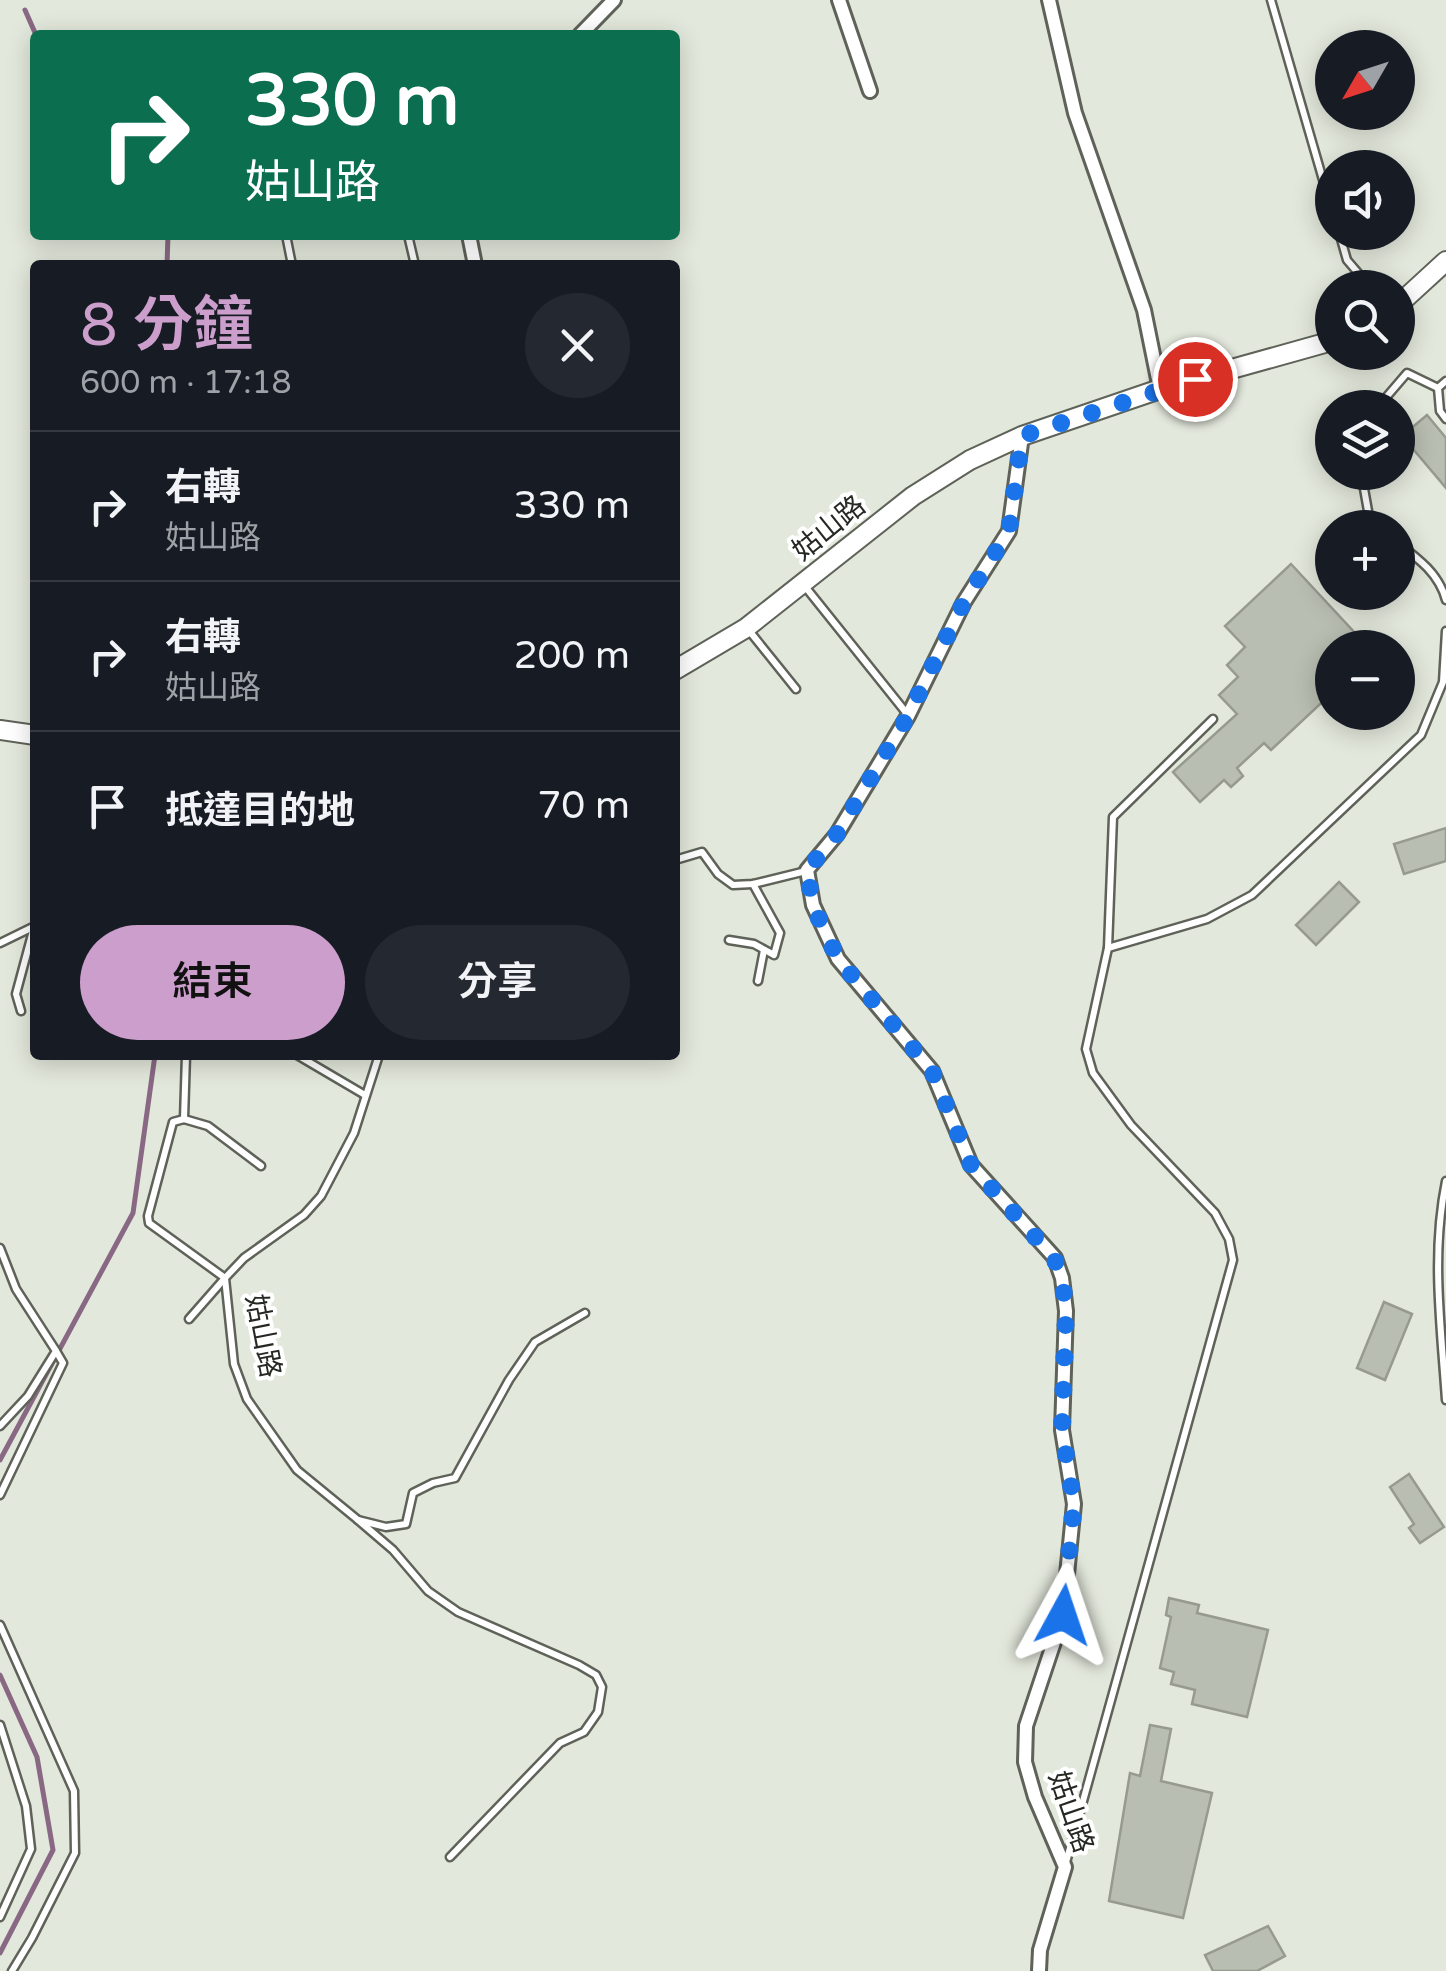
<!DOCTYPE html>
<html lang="zh-TW">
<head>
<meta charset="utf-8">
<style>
  :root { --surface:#171b24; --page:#242831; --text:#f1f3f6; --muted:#9ea1a6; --line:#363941; --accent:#cc9ecc }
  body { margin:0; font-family:"Varela Round","Noto Sans TC",sans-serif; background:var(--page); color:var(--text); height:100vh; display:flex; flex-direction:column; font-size:38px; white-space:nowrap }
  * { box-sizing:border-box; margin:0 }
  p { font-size:32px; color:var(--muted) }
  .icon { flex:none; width:55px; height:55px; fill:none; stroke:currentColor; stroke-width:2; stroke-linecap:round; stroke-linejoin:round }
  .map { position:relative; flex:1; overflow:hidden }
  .details { position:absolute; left:30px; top:260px; width:650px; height:800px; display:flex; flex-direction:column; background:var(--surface); border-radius:10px; box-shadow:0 5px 25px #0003 }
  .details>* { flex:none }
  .banner { position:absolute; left:30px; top:30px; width:650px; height:210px; border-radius:10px; box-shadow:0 5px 25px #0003; background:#0b6e4f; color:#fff; overflow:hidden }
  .needle { width:65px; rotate:231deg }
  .buttons { position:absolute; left:1315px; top:30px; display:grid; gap:20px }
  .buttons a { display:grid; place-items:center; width:100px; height:100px; border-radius:50%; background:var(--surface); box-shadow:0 5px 25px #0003; font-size:50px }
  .pin { position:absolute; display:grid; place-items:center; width:85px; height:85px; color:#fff; margin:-42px; border:5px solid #fff; border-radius:50%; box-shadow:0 2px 10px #0007 }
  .me { position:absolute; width:110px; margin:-55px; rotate:5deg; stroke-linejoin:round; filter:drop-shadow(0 0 8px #0008) }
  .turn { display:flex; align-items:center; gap:35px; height:210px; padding:0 50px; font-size:45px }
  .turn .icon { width:130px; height:130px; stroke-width:2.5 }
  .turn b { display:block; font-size:70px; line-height:85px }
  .round { display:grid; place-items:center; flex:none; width:105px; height:105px; border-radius:52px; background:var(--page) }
  .headline { display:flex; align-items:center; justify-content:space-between; height:170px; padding:0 50px }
  h1 { font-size:60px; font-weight:600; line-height:75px; color:var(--accent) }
  .primary-button { display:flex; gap:20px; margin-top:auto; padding:20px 50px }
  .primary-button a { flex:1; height:115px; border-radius:60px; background:var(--accent); color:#111; font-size:40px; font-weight:600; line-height:115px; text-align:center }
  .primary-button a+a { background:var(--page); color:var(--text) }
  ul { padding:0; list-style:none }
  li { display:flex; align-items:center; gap:30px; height:150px; padding:0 50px; border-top:2px solid var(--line) }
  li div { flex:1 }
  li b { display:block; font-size:38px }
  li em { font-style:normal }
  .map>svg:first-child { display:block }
</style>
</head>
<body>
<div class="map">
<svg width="1446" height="1971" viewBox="0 0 1446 1971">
  <rect width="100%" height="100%" fill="#e3e8dc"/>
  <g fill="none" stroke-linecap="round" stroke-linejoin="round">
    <g stroke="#896884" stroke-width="5">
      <polyline points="25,10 36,35"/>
      <polyline points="167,265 168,235"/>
      <polyline points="0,1460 133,1213 155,1055"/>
      <polyline points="0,1675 37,1757 53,1850 0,1953"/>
    </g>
  </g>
  <g fill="#b9beb2" stroke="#969a8f" stroke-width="2.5">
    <polygon points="1427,415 1446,438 1446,488 1402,436"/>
    <polygon points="1291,564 1369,648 1332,648 1332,693 1271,750 1264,743 1237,768 1243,776 1231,787 1224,780 1200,802 1173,772 1237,714 1219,695 1238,677 1227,665 1245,647 1225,626"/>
    <polygon points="1446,828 1446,861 1404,874 1394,844"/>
    <polygon points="1339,882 1359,902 1316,945 1296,925"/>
    <polygon points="1384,1302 1412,1314 1385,1380 1357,1368"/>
    <polygon points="1409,1474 1444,1527 1420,1543 1409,1528 1414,1524 1390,1487"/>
    <polygon points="1169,1598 1199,1605 1197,1613 1268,1630 1247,1717 1192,1704 1195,1690 1171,1684 1174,1672 1160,1668 1171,1617 1166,1615"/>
    <polygon points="1150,1725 1171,1729 1161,1781 1212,1793 1183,1918 1109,1901 1130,1773 1140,1776"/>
    <polygon points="1268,1926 1285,1956 1257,1971 1213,1971 1205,1955"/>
  </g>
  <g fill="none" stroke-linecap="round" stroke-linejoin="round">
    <defs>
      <g id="lane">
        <polyline points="1271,0 1332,211"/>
        <polyline points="1339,232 1347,260 1371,288"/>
        <polyline points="286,235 292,265"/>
        <polyline points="408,235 415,265"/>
        <polyline points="1446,381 1438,388 1440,411 1446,419"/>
        <polyline points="1377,408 1407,373 1438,388"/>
        <polyline points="1361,472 1370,522 1377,528"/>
        <path d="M1398,543c21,16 41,31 48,57"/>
        <polyline points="803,584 908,715"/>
        <polyline points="747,628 796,689"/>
        <polyline points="675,860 702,852 718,874 733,885 753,884 806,871"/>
        <polyline points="729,940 754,944 774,955 780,933 753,884"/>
        <polyline points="0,943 35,926"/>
        <polyline points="1108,948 1207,919 1252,895 1421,735 1443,682 1446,631"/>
        <polyline points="758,981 764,950"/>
        <polyline points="21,1011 16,994 34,927"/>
        <polyline points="186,1055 184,1119 208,1126 261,1166"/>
        <polyline points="297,1055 365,1095"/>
        <polyline points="184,1119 173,1122 148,1216 149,1223 225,1278 189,1319"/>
        <path d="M1446,1181c-15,73 -5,145 0,219"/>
        <polyline points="0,1248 16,1289 56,1351 28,1396 0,1426"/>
        <polyline points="0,1495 63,1363 56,1351"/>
        <polyline points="358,1520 297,1470 247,1399 234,1364 225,1278 244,1258 304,1215 321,1196 354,1133 379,1055"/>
        <polyline points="0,1625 74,1791 75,1853 32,1938 12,1971"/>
        <polyline points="0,1725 26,1806 31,1849 0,1917"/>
        <polyline points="450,1857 560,1743 584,1732 598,1712 602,1687 596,1675 579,1665 458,1612 428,1591 393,1550 358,1520 386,1527 406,1524 413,1493 433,1483 455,1478 509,1380 535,1342 585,1313"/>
        <polyline points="1065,1866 1233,1260 1229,1239 1215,1213 1131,1125 1093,1073 1086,1049 1108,948 1113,817 1213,719"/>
      </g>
      <g id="street">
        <polyline points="839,0 870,91"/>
        <polyline points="1049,0 1075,113 1144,310 1160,389"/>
        <polyline points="580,35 614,0"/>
        <polyline points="469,235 475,265"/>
        <polyline points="1022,436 1009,531 964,602 908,716 837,834 807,870 813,905 838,959 932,1071 971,1165 1055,1258 1062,1278 1066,1311 1062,1430 1074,1504 1063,1615 1026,1726 1025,1762 1035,1797 1065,1867 1040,1950 1039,1971"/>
      </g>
      <g id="secondary">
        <polyline points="1398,305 1446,261"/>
        <polyline points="675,670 746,628 913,496 970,460 1022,436 1160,389 1332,341"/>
        <polyline points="0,730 35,735"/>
      </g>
    </defs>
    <use href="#lane" stroke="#5e6258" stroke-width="11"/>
    <use href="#street" stroke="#5e6258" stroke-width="18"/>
    <use href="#secondary" stroke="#5e6258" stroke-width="22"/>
    <use href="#lane" stroke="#fff" stroke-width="6"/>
    <use href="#street" stroke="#fff" stroke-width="12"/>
    <use href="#secondary" stroke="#fff" stroke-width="18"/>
  </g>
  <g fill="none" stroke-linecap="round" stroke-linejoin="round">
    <polyline stroke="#1a73e8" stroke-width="18" stroke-dasharray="0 32.4" points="1063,1615 1074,1504 1062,1430 1066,1311 1062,1278 1054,1258 971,1165 932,1071 838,959 813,906 807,870 837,834 908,716 964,602 1009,531 1022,436 1195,379"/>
  </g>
  <g text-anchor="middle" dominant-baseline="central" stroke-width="8" stroke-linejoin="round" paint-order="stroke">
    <g font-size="28" fill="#262823" stroke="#fff">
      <text transform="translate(829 528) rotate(-39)">姑山路</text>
      <text transform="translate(263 1336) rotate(79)">姑山路</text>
      <text transform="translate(1071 1812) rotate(71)">姑山路</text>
    </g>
  </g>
</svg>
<div class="buttons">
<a><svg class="needle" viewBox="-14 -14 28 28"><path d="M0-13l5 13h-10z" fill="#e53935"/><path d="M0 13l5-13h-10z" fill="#9ea1a6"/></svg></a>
<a><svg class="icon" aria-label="sound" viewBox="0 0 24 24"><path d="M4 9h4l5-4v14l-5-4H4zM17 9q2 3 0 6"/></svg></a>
<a><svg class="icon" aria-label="search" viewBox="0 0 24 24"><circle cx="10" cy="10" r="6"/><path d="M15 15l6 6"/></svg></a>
<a><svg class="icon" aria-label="layers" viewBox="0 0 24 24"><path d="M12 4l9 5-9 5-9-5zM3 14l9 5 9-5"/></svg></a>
<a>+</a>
<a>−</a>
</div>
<div class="pin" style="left:1195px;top:379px;background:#d93025"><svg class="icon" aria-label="arrive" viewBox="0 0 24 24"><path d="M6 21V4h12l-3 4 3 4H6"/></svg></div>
<svg class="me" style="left:1063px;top:1615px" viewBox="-20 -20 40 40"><path d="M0-17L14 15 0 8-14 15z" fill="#1a73e8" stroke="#fff" stroke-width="4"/></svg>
<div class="banner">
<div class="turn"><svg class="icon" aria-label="right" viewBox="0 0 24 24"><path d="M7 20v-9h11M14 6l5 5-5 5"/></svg><div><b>330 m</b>姑山路</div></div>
</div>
<section class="details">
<div class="headline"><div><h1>8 分鐘</h1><p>600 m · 17:18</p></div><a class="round"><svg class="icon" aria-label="close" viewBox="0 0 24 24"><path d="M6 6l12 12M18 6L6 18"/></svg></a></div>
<ul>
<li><svg class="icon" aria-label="right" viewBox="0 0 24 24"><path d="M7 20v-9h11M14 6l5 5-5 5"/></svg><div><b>右轉</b><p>姑山路</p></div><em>330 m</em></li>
<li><svg class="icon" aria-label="right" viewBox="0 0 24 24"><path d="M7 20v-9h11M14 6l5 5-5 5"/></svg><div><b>右轉</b><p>姑山路</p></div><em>200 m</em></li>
<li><svg class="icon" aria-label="arrive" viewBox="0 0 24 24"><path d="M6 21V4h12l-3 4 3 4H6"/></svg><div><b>抵達目的地</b></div><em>70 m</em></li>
</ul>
<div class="primary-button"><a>結束</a><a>分享</a></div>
</section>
</div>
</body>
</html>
